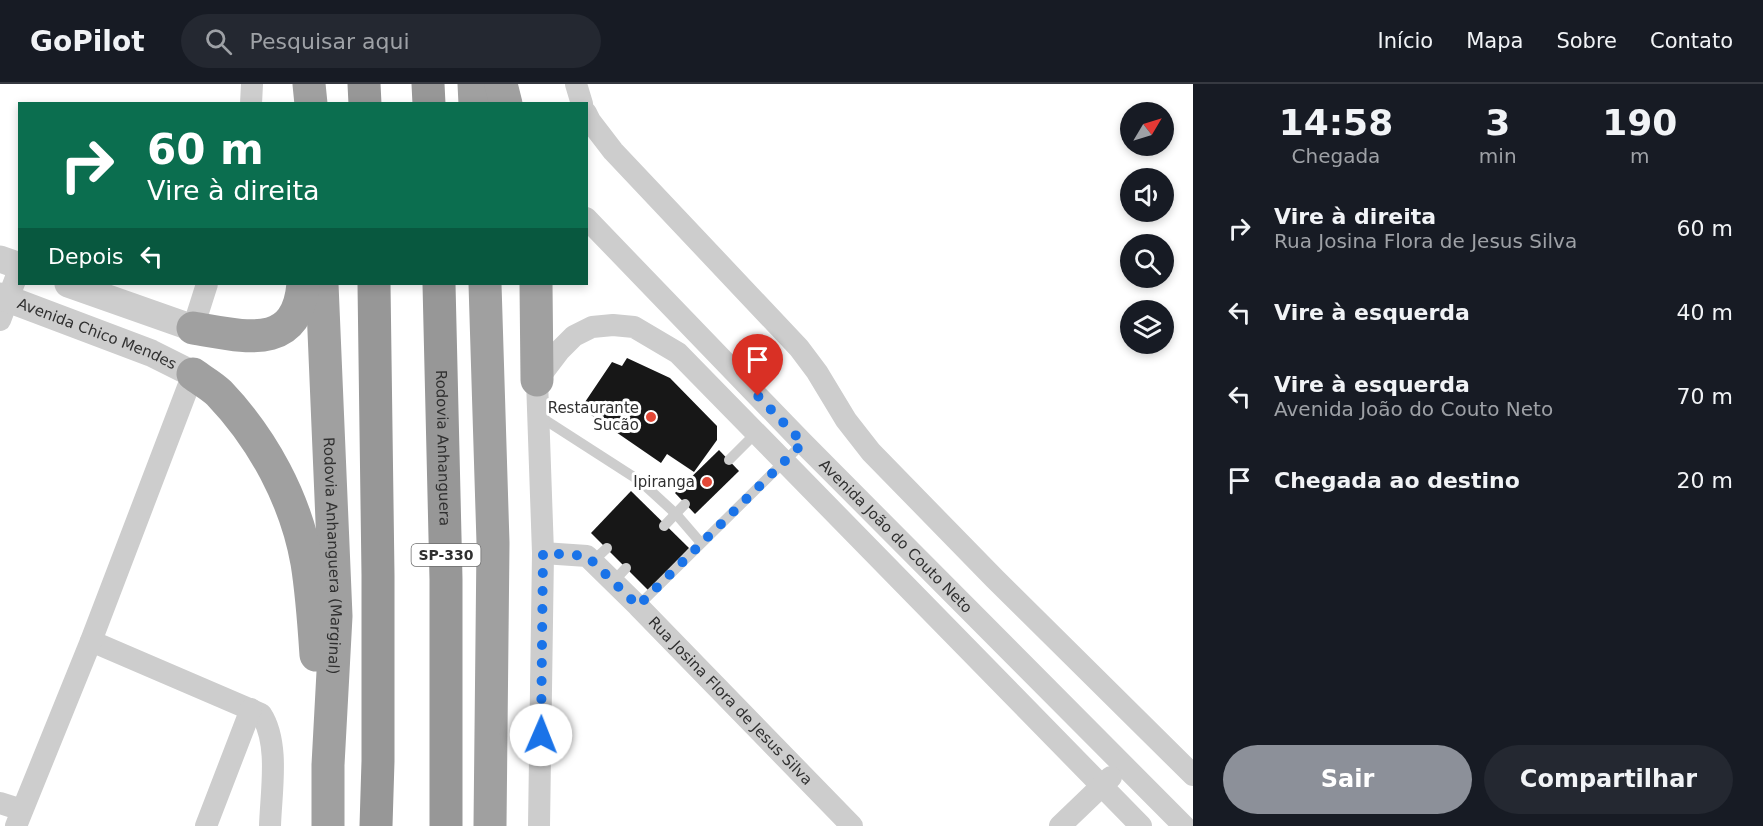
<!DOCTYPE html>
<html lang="pt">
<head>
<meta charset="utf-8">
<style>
  :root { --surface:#171b24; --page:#242831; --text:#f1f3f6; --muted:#9ea1a6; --line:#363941; --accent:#8c9099 }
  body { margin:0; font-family:"DejaVu Sans",sans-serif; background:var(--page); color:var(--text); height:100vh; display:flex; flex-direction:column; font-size:22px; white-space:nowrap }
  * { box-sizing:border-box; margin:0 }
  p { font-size:20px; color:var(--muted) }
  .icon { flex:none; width:33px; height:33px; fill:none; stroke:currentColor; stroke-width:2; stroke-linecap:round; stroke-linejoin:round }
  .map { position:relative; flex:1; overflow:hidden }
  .details { display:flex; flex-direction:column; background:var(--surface); width:570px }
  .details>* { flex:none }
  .hud { position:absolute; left:18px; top:18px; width:570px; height:183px; border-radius:0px; box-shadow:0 3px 9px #0003; background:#0b6e4f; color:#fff; overflow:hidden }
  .needle { width:39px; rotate:52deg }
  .buttons { position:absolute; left:1120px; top:18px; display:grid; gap:12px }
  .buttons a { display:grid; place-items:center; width:54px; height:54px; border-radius:50%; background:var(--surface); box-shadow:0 3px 9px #0003; font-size:30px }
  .pin { position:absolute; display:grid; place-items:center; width:51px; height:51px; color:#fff; margin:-62px -26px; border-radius:50% 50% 50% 0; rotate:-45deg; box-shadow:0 0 6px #0007 }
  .pin .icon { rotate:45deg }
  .me { position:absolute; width:66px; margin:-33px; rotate:1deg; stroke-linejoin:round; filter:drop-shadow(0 0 4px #0008) }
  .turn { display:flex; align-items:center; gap:21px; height:126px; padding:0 30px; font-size:27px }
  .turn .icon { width:78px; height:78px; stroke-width:2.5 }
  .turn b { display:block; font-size:42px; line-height:51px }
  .then { display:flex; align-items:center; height:57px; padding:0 30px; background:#0003; gap:12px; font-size:22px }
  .eta { display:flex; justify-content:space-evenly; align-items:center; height:102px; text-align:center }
  .eta b { font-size:36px; font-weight:600; line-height:42px }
  .cta { display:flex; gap:12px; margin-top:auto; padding:12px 30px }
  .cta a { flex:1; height:69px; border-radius:36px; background:var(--accent); color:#fff; font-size:24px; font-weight:600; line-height:69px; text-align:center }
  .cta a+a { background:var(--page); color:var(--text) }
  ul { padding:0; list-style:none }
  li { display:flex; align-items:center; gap:18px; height:84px; padding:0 30px }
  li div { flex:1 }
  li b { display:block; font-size:22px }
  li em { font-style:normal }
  header { display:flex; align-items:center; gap:36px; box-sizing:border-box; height:84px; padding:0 30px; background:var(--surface); border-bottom:2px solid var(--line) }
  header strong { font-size:28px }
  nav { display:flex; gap:33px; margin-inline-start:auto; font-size:21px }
  .search { width:420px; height:54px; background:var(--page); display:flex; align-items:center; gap:15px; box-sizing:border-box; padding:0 21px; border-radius:33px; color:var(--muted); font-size:22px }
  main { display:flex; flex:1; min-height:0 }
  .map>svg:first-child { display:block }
</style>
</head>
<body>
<header>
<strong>GoPilot</strong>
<div class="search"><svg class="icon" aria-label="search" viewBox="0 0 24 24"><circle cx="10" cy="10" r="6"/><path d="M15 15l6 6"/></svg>Pesquisar aqui</div>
<nav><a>Início</a><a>Mapa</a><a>Sobre</a><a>Contato</a></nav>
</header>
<main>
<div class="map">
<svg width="1193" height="742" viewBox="0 0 1193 742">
  <rect width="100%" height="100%" fill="#fff"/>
  <g fill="#171717">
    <polygon points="627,274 670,294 717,342 717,356 694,388 667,370 661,379 581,324 612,278 622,282"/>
    <polygon points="719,366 739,387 695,430 675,409"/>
    <polygon points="631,407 689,464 648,506 591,449"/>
  </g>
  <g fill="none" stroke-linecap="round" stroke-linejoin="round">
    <g stroke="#cdcdcd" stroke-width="10">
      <polyline points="539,332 640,397 676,430 701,459"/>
      <polyline points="729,376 756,349"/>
      <polyline points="664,442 685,420"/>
      <polyline points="592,478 607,464"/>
      <polyline points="613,498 626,484"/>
      <polyline points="638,522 803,359"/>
    </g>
    <g stroke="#cdcdcd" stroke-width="22">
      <polyline points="576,0 582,20"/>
      <polyline points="251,20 252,0"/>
      <polyline points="586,29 590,37 613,67 799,264 817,288 846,336 871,368 995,495 1193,691"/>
      <path id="s1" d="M586,134l217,225 381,383"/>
      <polyline points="0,236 20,183"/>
      <polyline points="193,244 207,200"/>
      <path id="s2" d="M543,469l44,3 51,50 214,220"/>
      <path d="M91,557l170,73c19,29 10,78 9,112"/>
      <polyline points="0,719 22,726"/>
      <polyline points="16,742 91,557 193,290"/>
      <polyline points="206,742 251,625"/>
      <polyline points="539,742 543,469 537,296 559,267 574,252 592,243 613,241 634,243 678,269 1141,742"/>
      <polyline points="1060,742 1111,693"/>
    </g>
    <g stroke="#cdcdcd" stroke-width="27">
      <polyline points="0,175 20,182"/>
      <polyline points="68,200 193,244"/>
      <path id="s3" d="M0,212l151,57 42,21"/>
    </g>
    <g stroke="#a0a0a0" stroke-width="33">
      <polyline points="309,0 311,20"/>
      <polyline points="474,0 475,20"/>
      <polyline points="501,0 506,20"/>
      <path id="s4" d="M322,200l14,332 -8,149v61"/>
      <polyline points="485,200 493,459 490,742"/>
      <polyline points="536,200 537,296"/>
      <path d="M193,244c50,8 104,25 110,-44"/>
      <path d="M193,290c8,6 19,12 26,19 44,46 77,107 88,170 5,31 7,62 9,92"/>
    </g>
    <g stroke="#979797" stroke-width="33">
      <polyline points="364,0 365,20"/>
      <polyline points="428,0 429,20"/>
      <polyline points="374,200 378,491 378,677 376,742"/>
      <path id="s5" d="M439,200l7,295v247"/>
    </g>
  </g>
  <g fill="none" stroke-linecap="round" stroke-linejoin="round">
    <polyline stroke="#1a73e8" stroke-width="10" stroke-dasharray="0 18" points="541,651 543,469 587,472 638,522 803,359 758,312"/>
  </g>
  <g fill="#e24837" stroke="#fff" stroke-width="2">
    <circle cx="651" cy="333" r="6"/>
    <circle cx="707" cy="398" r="6"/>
  </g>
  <g text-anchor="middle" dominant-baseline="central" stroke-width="6" stroke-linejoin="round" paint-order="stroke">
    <rect fill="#fff" stroke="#6e6e6e" stroke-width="1.5" x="411.5" y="460" width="69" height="22" rx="4.5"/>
    <g font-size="14" font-weight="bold" fill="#303030">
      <text x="446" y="471">SP-330</text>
    </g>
    <g font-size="15" fill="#303030" stroke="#fff">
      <text stroke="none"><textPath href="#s3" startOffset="104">Avenida Chico Mendes</textPath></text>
      <text stroke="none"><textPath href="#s5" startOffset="164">Rodovia Anhanguera</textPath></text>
      <text stroke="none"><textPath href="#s1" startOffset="444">Avenida João do Couto Neto</textPath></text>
      <text stroke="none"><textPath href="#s4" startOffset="272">Rodovia Anhanguera (Marginal)</textPath></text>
      <text stroke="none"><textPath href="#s2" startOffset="248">Rua Josina Flora de Jesus Silva</textPath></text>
    </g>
    <g font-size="15" fill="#303030" stroke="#fff" text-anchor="end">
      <text x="639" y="324">Restaurante<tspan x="639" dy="17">Sucão</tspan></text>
      <text x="695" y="398">Ipiranga</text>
    </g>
  </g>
</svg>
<div class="buttons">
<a><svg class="needle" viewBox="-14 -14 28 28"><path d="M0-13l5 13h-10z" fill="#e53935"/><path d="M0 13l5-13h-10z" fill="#9ea1a6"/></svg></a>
<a><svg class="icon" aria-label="sound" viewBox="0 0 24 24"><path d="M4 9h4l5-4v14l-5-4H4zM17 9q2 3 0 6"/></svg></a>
<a><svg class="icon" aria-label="search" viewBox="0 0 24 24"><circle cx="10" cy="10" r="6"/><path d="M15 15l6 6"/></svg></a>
<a><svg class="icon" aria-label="layers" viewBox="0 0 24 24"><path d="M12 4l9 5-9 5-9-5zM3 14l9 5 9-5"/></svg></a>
</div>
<div class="pin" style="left:758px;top:312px;background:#d93025"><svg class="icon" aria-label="arrive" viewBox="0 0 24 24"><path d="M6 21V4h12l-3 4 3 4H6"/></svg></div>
<svg class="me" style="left:541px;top:651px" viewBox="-20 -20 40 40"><circle r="19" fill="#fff"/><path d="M0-13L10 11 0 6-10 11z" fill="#1a73e8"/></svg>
<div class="hud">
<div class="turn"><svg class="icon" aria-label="right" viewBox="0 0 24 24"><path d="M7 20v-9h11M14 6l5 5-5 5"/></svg><div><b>60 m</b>Vire à direita</div></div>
<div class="then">Depois<svg class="icon" aria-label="left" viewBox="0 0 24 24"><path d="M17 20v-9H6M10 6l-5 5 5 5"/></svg></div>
</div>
</div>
<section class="details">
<div class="eta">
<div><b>14:58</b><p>Chegada</p></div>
<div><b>3</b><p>min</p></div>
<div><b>190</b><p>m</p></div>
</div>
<ul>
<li><svg class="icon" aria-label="right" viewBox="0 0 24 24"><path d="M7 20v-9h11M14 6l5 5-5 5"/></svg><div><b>Vire à direita</b><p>Rua Josina Flora de Jesus Silva</p></div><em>60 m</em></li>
<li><svg class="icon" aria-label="left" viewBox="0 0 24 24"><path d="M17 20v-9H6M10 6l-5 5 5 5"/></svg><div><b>Vire à esquerda</b></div><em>40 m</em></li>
<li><svg class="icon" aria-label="left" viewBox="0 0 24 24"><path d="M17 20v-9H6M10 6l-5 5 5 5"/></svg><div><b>Vire à esquerda</b><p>Avenida João do Couto Neto</p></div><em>70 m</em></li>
<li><svg class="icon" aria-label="arrive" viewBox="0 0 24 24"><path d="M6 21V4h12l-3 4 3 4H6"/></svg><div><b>Chegada ao destino</b></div><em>20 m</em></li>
</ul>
<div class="cta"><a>Sair</a><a>Compartilhar</a></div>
</section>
</main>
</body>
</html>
